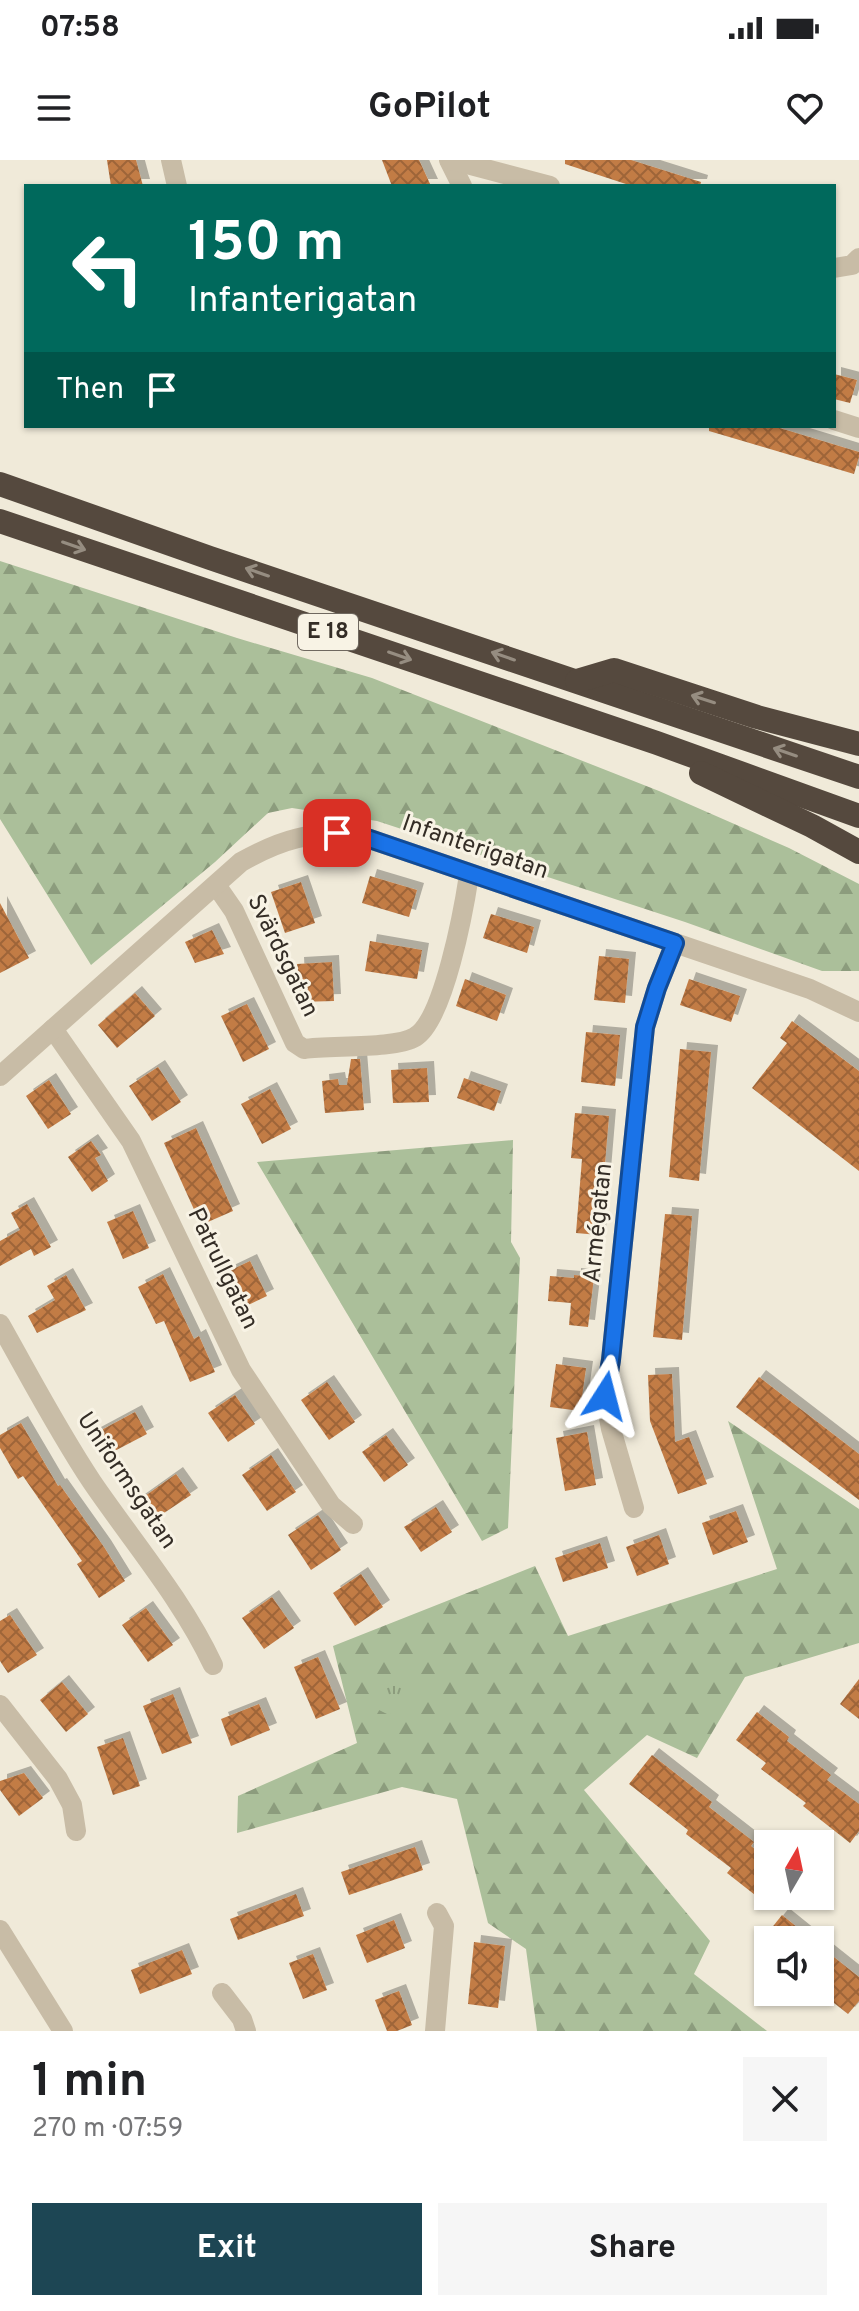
<!DOCTYPE html>
<html lang="en">
<head>
<meta charset="utf-8">
<style>
  :root { --surface:#fff; --page:#f6f6f6; --text:#202124; --muted:#757577; --accent:#1d4654 }
  body { margin:0; font-family:Overpass,sans-serif; background:var(--page); color:var(--text); height:100vh; display:flex; flex-direction:column; font-size:30px; white-space:nowrap }
  * { box-sizing:border-box; margin:0 }
  p { font-size:26px; color:var(--muted) }
  .icon { flex:none; width:44px; height:44px; fill:none; stroke:currentColor; stroke-width:2; stroke-linecap:round; stroke-linejoin:round }
  .map { position:relative; height:1871px; overflow:hidden }
  .details { display:flex; flex-direction:column; background:var(--surface); flex:1 }
  .details>* { flex:none }
  .banner { position:absolute; left:24px; top:24px; width:812px; height:244px; border-radius:0px; box-shadow:0 2px 6px #0004; background:#00695c; color:#fff; overflow:hidden }
  .needle { width:52px; rotate:9deg }
  .tools { position:absolute; left:754px; top:1670px; display:grid; gap:16px }
  .tools a { display:grid; place-items:center; width:80px; height:80px; border-radius:0px; background:var(--surface); box-shadow:0 2px 6px #0004; font-size:40px }
  .pin { position:absolute; display:grid; place-items:center; width:68px; height:68px; color:#fff; margin:-34px; border-radius:16px; box-shadow:0 4px 12px #0006 }
  .me { position:absolute; width:88px; margin:-44px; rotate:9deg; stroke-linejoin:round; filter:drop-shadow(0 0 6px #0008) }
  .turn { display:flex; align-items:center; gap:28px; height:168px; padding:0 32px; font-size:36px }
  .turn .icon { width:104px; height:104px; stroke-width:2.5 }
  .turn b { display:block; font-size:56px; line-height:68px }
  .then { display:flex; align-items:center; height:76px; padding:0 32px; background:#0003; gap:16px; font-size:30px }
  .round { display:grid; place-items:center; flex:none; width:84px; height:84px; border-radius:0px; background:var(--page) }
  .summary { display:flex; align-items:center; justify-content:space-between; height:136px; padding:0 32px }
  h1 { font-size:48px; font-weight:700; line-height:60px }
  .cta { display:flex; gap:16px; margin-top:auto; padding:16px 32px }
  .cta a { flex:1; height:92px; border-radius:0px; background:var(--accent); color:#fff; font-size:32px; font-weight:700; line-height:92px; text-align:center }
  .cta a+a { background:var(--page); color:var(--text) }
  .status { display:flex; justify-content:space-between; align-items:center; height:56px; padding:0 40px; background:var(--surface); direction:ltr }
  .status svg { height:22px; fill:currentColor }
  header { display:flex; justify-content:space-between; align-items:center; height:104px; padding:0 32px; background:var(--surface); font-size:36px; font-weight:700 }
  .map>svg:first-child { display:block }
</style>
</head>
<body>
<div class="status"><b>07:58</b><svg viewBox="0 0 49 12"><path d="M0 12V9h3v3zM5 12V6h3v6zM10 12V3h3v9zM15 12V0h3v12zM26 1h20v11H26zM47 4h2v5h-2z"/></svg></div>
<header><svg class="icon" aria-label="menu" viewBox="0 0 24 24"><path d="M4 6h16M4 12h16M4 18h16"/></svg>GoPilot<svg class="icon" aria-label="heart" viewBox="0 0 24 24"><path d="M12 20l-8-8c-3-5 5-10 8-4 3-6 11-1 8 4z"/></svg></header>
<div class="map">
<svg width="859" height="1871" viewBox="0 0 859 1871">
  <defs>
    <pattern id="forest-firs" width="22" height="20" patternUnits="userSpaceOnUse" patternTransform="scale(2)"><rect width="22" height="20" fill="#abbf9a"/><path d="M5 1l3.5 6h-7zM16 11l3.5 6h-7z" fill="#8c9c7d"/></pattern>
    <pattern id="park-tufts" width="24" height="20" patternUnits="userSpaceOnUse" patternTransform="scale(2)"><rect width="24" height="20" fill="#abbf9a"/><path d="M3 7l-1-3M5 7V3M7 7l1-3M15 17l-1-3M17 17v-4M19 17l1-3" fill="none" stroke="#8c9c7d"/></pattern>
    <pattern id="building-cross-hatch" width="8" height="8" patternUnits="userSpaceOnUse" patternTransform="scale(2)"><rect width="8" height="8" fill="#c27b45"/><path d="M0 0l8 8M0 8l8-8" fill="none" stroke="#9e6539"/></pattern>
    <filter id="shadow"><feDropShadow dx="7" dy="-7" stdDeviation="0" flood-color="#0004"/></filter>
  </defs>
  <rect width="100%" height="100%" fill="#f0ead9"/>
  <g fill="url(#forest-firs)">
    <polygon points="0,401 237,478 372,518 659,631 789,688 859,724 859,811 822,811 685,762 377,661 292,648 268,653 215,702 91,805 0,659"/>
    <polygon points="513,980 511,1082 520,1098 508,1368 482,1381 257,1002"/>
    <polygon points="728,1261 859,1349 859,1483 745,1517 697,1598 647,1575 584,1630 710,1781 694,1814 767,1871 537,1871 526,1789 488,1763 457,1639 402,1627 237,1673 238,1636 357,1583 333,1486 535,1406 568,1476 777,1409"/>
  </g>
  <path fill="url(#park-tufts)" d="M404,1511c9,7 14,15 12,27l-27,17 -10,-5 -5,-20z"/>
  <g fill="url(#building-cross-hatch)" filter="url(#shadow)">
    <polygon points="107,0 136,0 143,26 111,26"/>
    <polygon points="382,0 419,0 431,26 392,26"/>
    <polygon points="565,0 631,0 701,22 700,26 632,26 565,4"/>
    <polygon points="834,214 857,220 850,243 834,239"/>
    <polygon points="709,266 773,266 859,292 859,297 854,314 709,271"/>
    <polygon points="370,716 417,730 409,757 362,743"/>
    <polygon points="301,722 315,763 285,773 271,732"/>
    <polygon points="0,743 29,798 0,813"/>
    <polygon points="491,754 534,767 527,793 483,778"/>
    <polygon points="212,770 224,794 195,803 185,782"/>
    <polygon points="370,781 422,790 417,819 365,811"/>
    <polygon points="599,796 629,799 625,843 594,840"/>
    <polygon points="332,802 334,841 299,842 297,804"/>
    <polygon points="465,819 506,835 497,861 456,846"/>
    <polygon points="689,819 740,836 731,862 680,845"/>
    <polygon points="135,833 155,856 117,888 98,865"/>
    <polygon points="247,844 269,889 243,902 221,856"/>
    <polygon points="792,861 859,911 859,1011 752,928 787,883 780,878"/>
    <polygon points="586,872 620,875 615,926 581,922"/>
    <polygon points="680,889 711,892 699,1021 669,1017"/>
    <polygon points="351,899 360,899 364,950 325,953 322,921 338,919 339,925 347,925"/>
    <polygon points="158,907 181,942 152,961 129,926"/>
    <polygon points="427,908 429,942 393,943 391,910"/>
    <polygon points="464,918 501,931 494,951 457,938"/>
    <polygon points="49,920 71,954 48,969 26,936"/>
    <polygon points="270,929 291,969 262,984 241,944"/>
    <polygon points="575,953 609,956 599,1075 576,1073 582,999 571,998"/>
    <polygon points="196,968 233,1051 201,1065 164,983"/>
    <polygon points="91,981 101,995 95,998 108,1021 92,1032 68,997"/>
    <polygon points="27,1044 51,1087 34,1096 31,1089 0,1106 0,1081 20,1070 11,1053"/>
    <polygon points="133,1051 149,1088 123,1099 107,1062"/>
    <polygon points="665,1054 692,1056 682,1180 653,1177"/>
    <polygon points="250,1101 267,1136 240,1149 223,1114"/>
    <polygon points="163,1114 194,1179 199,1176 215,1212 190,1222 164,1161 156,1164 138,1127"/>
    <polygon points="66,1115 86,1150 37,1173 28,1156 55,1140 47,1126"/>
    <polygon points="574,1115 594,1117 588,1167 569,1165 571,1143 548,1141 550,1116 574,1118"/>
    <polygon points="556,1204 586,1208 580,1251 550,1247"/>
    <polygon points="672,1214 675,1282 689,1277 707,1324 678,1334 650,1261 653,1261 650,1261 648,1215"/>
    <polygon points="759,1217 859,1294 859,1340 736,1247"/>
    <polygon points="327,1222 355,1262 329,1280 301,1240"/>
    <polygon points="235,1235 255,1264 228,1282 208,1253"/>
    <polygon points="135,1252 147,1274 105,1296 94,1274"/>
    <polygon points="21,1263 58,1326 60,1325 104,1387 125,1421 99,1438 77,1404 82,1401 23,1316 18,1319 0,1288 0,1275"/>
    <polygon points="587,1272 596,1325 565,1331 556,1278"/>
    <polygon points="386,1275 408,1305 384,1322 362,1292"/>
    <polygon points="271,1295 296,1332 267,1351 242,1315"/>
    <polygon points="176,1314 191,1335 152,1361 138,1341"/>
    <polygon points="436,1347 452,1372 421,1392 404,1367"/>
    <polygon points="736,1351 748,1382 713,1395 702,1363"/>
    <polygon points="318,1355 341,1390 311,1410 288,1375"/>
    <polygon points="659,1375 669,1404 637,1416 626,1387"/>
    <polygon points="600,1383 608,1408 563,1422 555,1398"/>
    <polygon points="361,1414 383,1447 355,1466 333,1433"/>
    <polygon points="272,1437 294,1468 264,1489 242,1458"/>
    <polygon points="146,1448 173,1485 148,1502 122,1465"/>
    <polygon points="10,1455 37,1495 8,1513 0,1501 0,1461"/>
    <polygon points="318,1497 340,1549 316,1559 294,1507"/>
    <polygon points="859,1519 859,1559 840,1544"/>
    <polygon points="62,1522 88,1554 66,1572 40,1540"/>
    <polygon points="173,1534 192,1583 162,1594 143,1546"/>
    <polygon points="259,1544 270,1570 231,1586 221,1559"/>
    <polygon points="757,1552 789,1577 787,1581 831,1615 827,1620 859,1644 859,1671 850,1683 803,1646 806,1643 761,1609 766,1603 736,1580"/>
    <polygon points="123,1578 140,1626 113,1635 97,1587"/>
    <polygon points="652,1595 712,1642 709,1647 754,1682 751,1686 768,1700 768,1745 727,1713 731,1708 686,1674 688,1670 629,1624"/>
    <polygon points="24,1613 43,1638 19,1656 0,1630 0,1621"/>
    <polygon points="415,1687 423,1710 349,1735 341,1712"/>
    <polygon points="296,1734 304,1756 238,1780 230,1759"/>
    <polygon points="782,1755 813,1780 762,1780"/>
    <polygon points="394,1760 405,1788 367,1803 356,1775"/>
    <polygon points="474,1782 505,1786 498,1848 468,1844"/>
    <polygon points="820,1786 859,1817 859,1841 848,1854 820,1832"/>
    <polygon points="182,1790 192,1814 140,1834 131,1810"/>
    <polygon points="313,1794 327,1830 303,1839 289,1803"/>
    <polygon points="399,1831 412,1865 397,1871 387,1871 375,1840"/>
  </g>
  <g fill="none" stroke-linecap="round" stroke-linejoin="round">
    <g stroke="#c8bca6" stroke-width="20">
      <polyline points="171,0 177,26"/>
      <polyline points="449,0 462,26"/>
      <polyline points="452,0 550,26"/>
      <polyline points="834,108 852,105 859,98"/>
      <polyline points="834,260 859,268"/>
      <path d="M216,725l18,26 61,132 9,6c26,-4 92,0 111,-12 29,-17 49,-129 54,-162"/>
      <polyline points="53,869 131,981 241,1210 331,1345 353,1364"/>
      <path d="M0,916l241,-214c41,-23 69,-31 117,-27l452,154 49,23"/>
      <path d="M0,1164c30,53 58,107 92,158 41,60 90,117 121,183"/>
      <polyline points="634,1348 611,1269 605,1236 611,1200 645,867 657,828 675,783"/>
      <polyline points="0,1545 58,1619 72,1645 76,1671"/>
      <polyline points="222,1833 242,1859 246,1871"/>
      <polyline points="435,1871 444,1766 437,1753"/>
    </g>
    <polyline stroke="#c8bca6" stroke-width="20" points="0,1770 63,1871"/>
    <g stroke="#55493e" stroke-width="24">
      <polyline points="0,324 210,398 859,617"/>
      <polyline points="0,361 657,583 859,656"/>
      <polyline points="577,521 614,510 757,557 859,584"/>
      <polyline points="701,613 812,666 859,692"/>
    </g>
  </g>
  <defs><path id="oneway-shaft" d="M-6 0H5M1.5-3L5.5 0L1.5 3" fill="none" stroke-width="1.6" stroke-linecap="round" stroke-linejoin="round" transform="scale(2)"/></defs>
  <g stroke="#968d81">
    <use href="#oneway-shaft" transform="translate(74 386) rotate(19)"/>
    <use href="#oneway-shaft" transform="translate(257 412) rotate(-161)"/>
    <use href="#oneway-shaft" transform="translate(400 496) rotate(19)"/>
    <use href="#oneway-shaft" transform="translate(503 496) rotate(-161)"/>
    <use href="#oneway-shaft" transform="translate(703 539) rotate(-162)"/>
    <use href="#oneway-shaft" transform="translate(785 592) rotate(-161)"/>
  </g>
  <g fill="none" stroke-linecap="round" stroke-linejoin="round">
    <defs>
      <polyline id="route" points="337,673 358,675 675,783 657,828 645,867 611,1200 605,1236"/>
    </defs>
    <use href="#route" stroke="#114b97" stroke-width="20"/>
    <use href="#route" stroke="#1a73e8" stroke-width="14"/>
  </g>
  <g text-anchor="middle" dominant-baseline="central" stroke-width="6" stroke-linejoin="round" paint-order="stroke">
    <rect fill="#f8f3e5" stroke="#6f685f" stroke-width="2" x="298" y="454" width="60" height="36" rx="6"/>
    <g font-size="22" font-weight="bold" fill="#342d26">
      <text x="328" y="472">E 18</text>
    </g>
    <g font-size="24" fill="#342d26" stroke="#f8f3e5">
      <text transform="translate(475 688) rotate(19)">Infanterigatan</text>
      <text transform="translate(282 796) rotate(64)">Svärdsgatan</text>
      <text transform="translate(599 1063) rotate(-84)">Armégatan</text>
      <text transform="translate(222 1109) rotate(64)">Patrullgatan</text>
      <text transform="translate(126 1321) rotate(56)">Uniformsgatan</text>
    </g>
  </g>
</svg>
<div class="tools">
<a><svg class="needle" viewBox="-14 -14 28 28"><path d="M0-13l5 13h-10z" fill="#e53935"/><path d="M0 13l5-13h-10z" fill="#757577"/></svg></a>
<a><svg class="icon" aria-label="sound" viewBox="0 0 24 24"><path d="M4 9h4l5-4v14l-5-4H4zM17 9q2 3 0 6"/></svg></a>
</div>
<div class="pin" style="left:337px;top:673px;background:#d93025"><svg class="icon" aria-label="arrive" viewBox="0 0 24 24"><path d="M6 21V4h12l-3 4 3 4H6"/></svg></div>
<svg class="me" style="left:605px;top:1236px" viewBox="-20 -20 40 40"><path d="M0-17L14 15 0 8-14 15z" fill="#1a73e8" stroke="#fff" stroke-width="4"/></svg>
<div class="banner">
<div class="turn"><svg class="icon" aria-label="left" viewBox="0 0 24 24"><path d="M17 20v-9H6M10 6l-5 5 5 5"/></svg><div><b>150 m</b>Infanterigatan</div></div>
<div class="then">Then<svg class="icon" aria-label="arrive" viewBox="0 0 24 24"><path d="M6 21V4h12l-3 4 3 4H6"/></svg></div>
</div>
</div>
<section class="details">
<div class="summary"><div><h1>1 min</h1><p>270 m · 07:59</p></div><a class="round"><svg class="icon" aria-label="close" viewBox="0 0 24 24"><path d="M6 6l12 12M18 6L6 18"/></svg></a></div>
<div class="cta"><a>Exit</a><a>Share</a></div>
</section>
</body>
</html>
